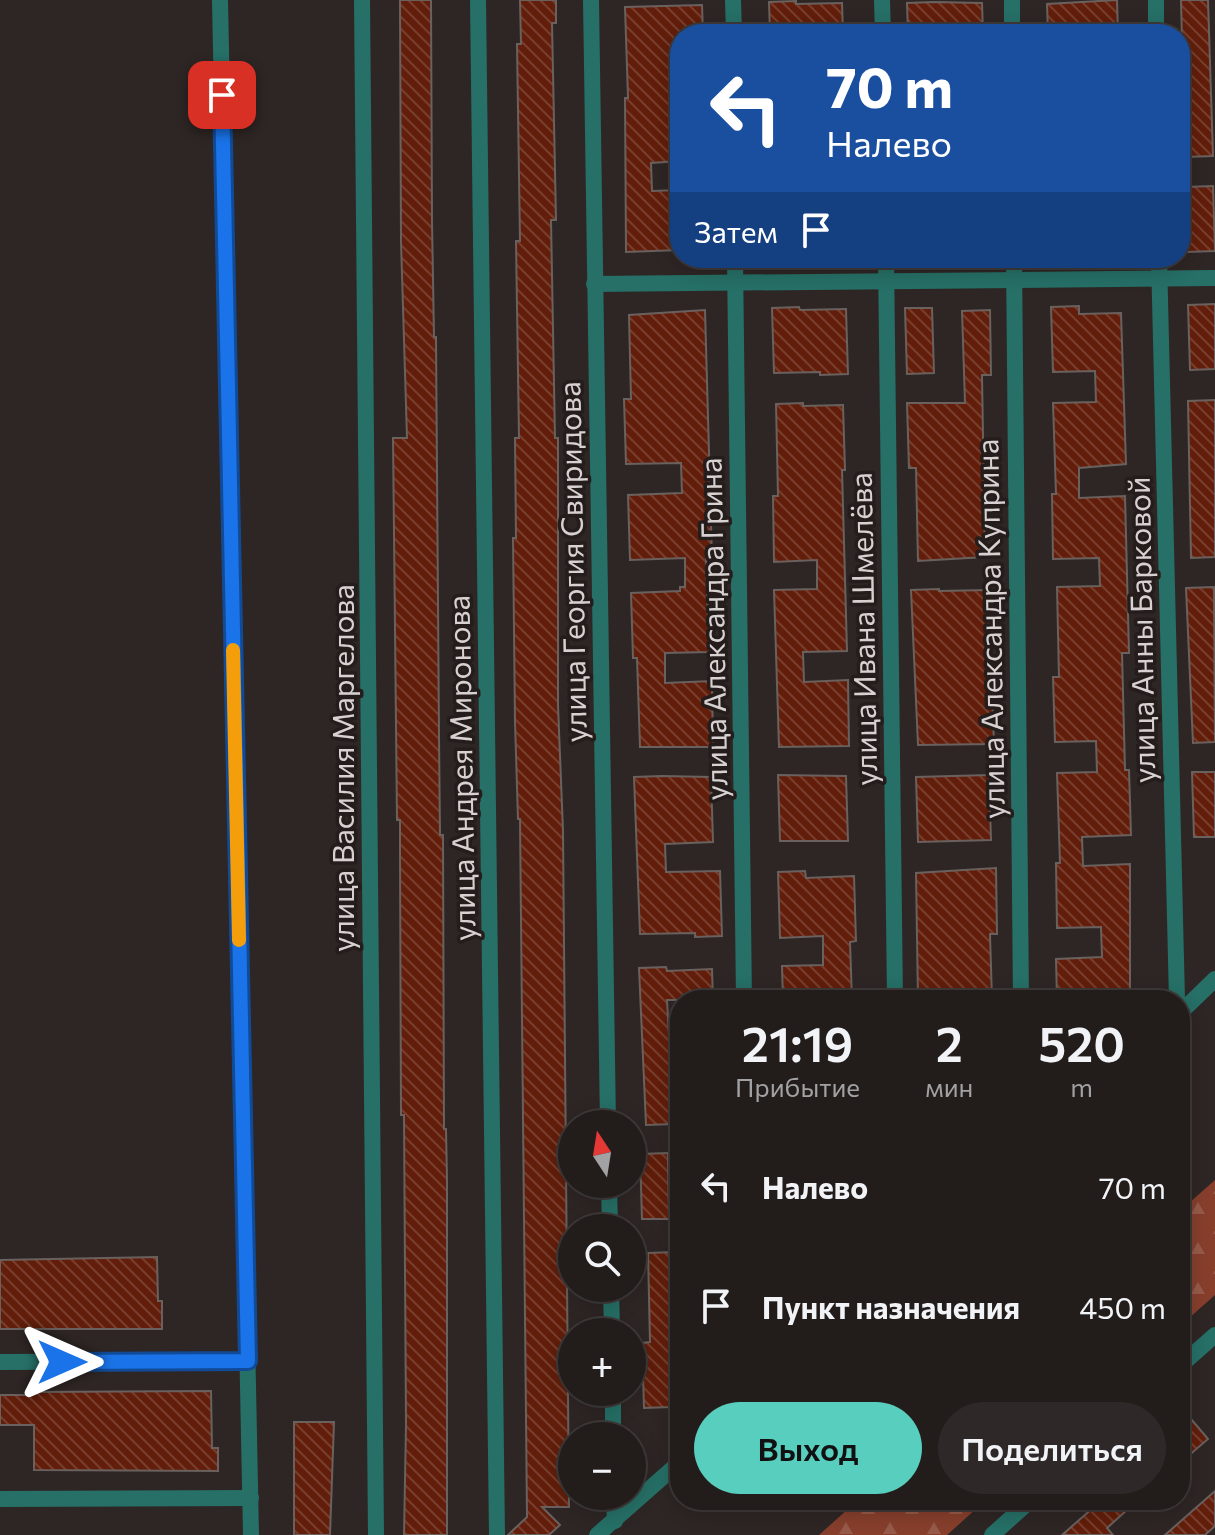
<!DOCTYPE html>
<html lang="ru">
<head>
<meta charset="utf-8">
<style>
  :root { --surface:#221c1b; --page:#2e2928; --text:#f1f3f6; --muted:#a2a1a3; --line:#3f3a3a; --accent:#58cebf }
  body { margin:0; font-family:Commissioner,sans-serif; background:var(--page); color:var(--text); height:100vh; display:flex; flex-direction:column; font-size:30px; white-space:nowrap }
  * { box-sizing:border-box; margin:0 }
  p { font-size:26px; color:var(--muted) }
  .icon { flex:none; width:44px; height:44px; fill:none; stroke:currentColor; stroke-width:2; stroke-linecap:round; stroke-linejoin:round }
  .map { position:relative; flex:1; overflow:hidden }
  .panel { position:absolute; left:670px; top:990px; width:520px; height:520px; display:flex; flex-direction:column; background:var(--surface); border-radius:32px; box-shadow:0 4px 20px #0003,0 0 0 2px var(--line) }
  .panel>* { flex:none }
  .guide { position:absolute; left:670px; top:24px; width:520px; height:244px; border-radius:32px; box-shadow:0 4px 20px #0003,0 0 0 2px var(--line); background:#1a4fa0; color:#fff; overflow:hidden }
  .needle { width:52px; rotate:348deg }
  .tools { position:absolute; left:558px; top:1110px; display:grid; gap:16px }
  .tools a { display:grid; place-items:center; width:88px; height:88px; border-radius:50%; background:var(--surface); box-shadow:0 4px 20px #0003,0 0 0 2px var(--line); font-size:40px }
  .pin { position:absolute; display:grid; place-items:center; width:68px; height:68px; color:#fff; margin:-34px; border-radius:16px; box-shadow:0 4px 12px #0006 }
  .me { position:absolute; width:88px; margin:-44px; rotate:90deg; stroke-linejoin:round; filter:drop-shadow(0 0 6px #0008) }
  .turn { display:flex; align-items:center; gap:28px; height:168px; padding:0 24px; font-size:36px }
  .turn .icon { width:104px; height:104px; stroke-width:2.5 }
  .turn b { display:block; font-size:56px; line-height:68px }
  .then { display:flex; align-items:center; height:76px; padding:0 24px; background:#0003; gap:16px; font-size:30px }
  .eta { display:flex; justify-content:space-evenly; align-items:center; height:136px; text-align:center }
  .eta b { font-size:48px; font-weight:600; line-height:56px }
  .button { display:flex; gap:16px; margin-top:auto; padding:16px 24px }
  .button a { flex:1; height:92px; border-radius:48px; background:var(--accent); color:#111; font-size:32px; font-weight:600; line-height:92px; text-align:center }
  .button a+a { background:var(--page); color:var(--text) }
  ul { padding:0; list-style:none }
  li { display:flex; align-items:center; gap:24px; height:120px; padding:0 24px }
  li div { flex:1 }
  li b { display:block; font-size:30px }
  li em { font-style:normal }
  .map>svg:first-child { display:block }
</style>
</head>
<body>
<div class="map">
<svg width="1215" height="1535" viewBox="0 0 1215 1535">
  <defs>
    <pattern id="forest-firs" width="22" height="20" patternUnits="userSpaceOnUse" patternTransform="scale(2)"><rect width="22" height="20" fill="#873f2c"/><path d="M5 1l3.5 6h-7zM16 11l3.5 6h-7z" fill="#975a4a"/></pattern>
    <pattern id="building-back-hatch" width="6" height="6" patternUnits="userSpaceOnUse" patternTransform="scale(2)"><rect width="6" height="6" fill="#621e0a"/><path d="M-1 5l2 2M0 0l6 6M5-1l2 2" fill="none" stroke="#783e2d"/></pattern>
  </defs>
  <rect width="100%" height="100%" fill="#2e2624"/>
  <g fill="url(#forest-firs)">
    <polygon points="1215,1180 1215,1295 1180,1326 1180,1211"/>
    <polygon points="858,1500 986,1500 947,1535 819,1535"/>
  </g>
  <g fill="url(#building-back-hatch)" stroke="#6a615e" stroke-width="2">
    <polygon points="400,0 431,0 432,221 434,337 436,337 439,736 440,835 443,835 444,1129 446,1129 447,1179 447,1535 404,1535 406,1425 404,1115 401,1115 400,852 400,820 397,820 393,438 407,438 401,242"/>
    <polygon points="520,0 556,0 556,23 552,23 556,220 551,220 555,438 558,438 558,705 563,831 569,1507 542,1507 560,1525 549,1535 508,1535 527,1517 520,819 518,819 515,722 513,538 516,538 515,438 519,438 516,241 520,241 517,44 521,44"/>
    <polygon points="1117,0 1118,34 1048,34 1047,4"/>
    <polygon points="1181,0 1208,0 1213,156 1185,157"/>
    <polygon points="796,1 796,4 842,3 843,34 770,34 769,2"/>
    <polygon points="934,2 982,3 983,34 908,34 907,3"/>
    <polygon points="702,5 703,34 680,34 680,161 651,163 652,191 680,190 680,250 626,252 625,98 628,98 625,7"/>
    <polygon points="1213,186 1215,251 1187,252 1186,187"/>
    <polygon points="1215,304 1215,369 1190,370 1188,305"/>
    <polygon points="1079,306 1079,314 1121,313 1126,464 1079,468 1079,498 1125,496 1129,653 1122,653 1125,770 1129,770 1131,835 1082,837 1083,866 1130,864 1130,1000 1057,1000 1056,959 1102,957 1101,927 1057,928 1056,863 1060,863 1057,773 1097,772 1096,741 1055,742 1053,677 1059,677 1057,587 1100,586 1099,558 1053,559 1052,494 1056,494 1053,403 1096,402 1095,371 1053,372 1051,307"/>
    <polygon points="799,307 800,310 846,309 848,374 820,375 820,372 774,373 772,308"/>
    <polygon points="905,308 932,308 934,373 907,374"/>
    <polygon points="705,310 712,559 706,559 709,652 665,653 665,683 712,681 713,747 640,747 637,658 633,658 631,593 680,591 680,587 685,587 685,558 630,560 628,495 682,493 681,463 626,464 624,399 631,399 629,315"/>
    <polygon points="990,310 991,375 982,375 985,557 918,561 916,468 909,468 907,403 965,403 962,311"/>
    <polygon points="1215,400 1215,557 1191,558 1188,401"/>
    <polygon points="803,403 803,406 843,405 845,470 842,470 847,651 803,652 804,682 848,680 849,746 779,747 774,590 817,589 817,560 774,562 773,496 778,496 776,404"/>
    <polygon points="1214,587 1215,742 1193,743 1186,588"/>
    <polygon points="939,589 939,591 988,590 994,744 918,745 911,590"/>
    <polygon points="1192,772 1215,772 1215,837 1194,837"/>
    <polygon points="778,775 846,776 848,841 780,841"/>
    <polygon points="989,775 991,840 918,842 916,777"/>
    <polygon points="662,776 711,777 713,842 665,844 666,872 720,871 722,936 695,937 695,933 640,934 634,777"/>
    <polygon points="996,868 997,934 990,934 992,1000 918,1000 916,873"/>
    <polygon points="805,871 806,878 854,876 856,941 850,942 852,1000 783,1000 782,966 823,965 823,936 780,938 778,872"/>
    <polygon points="666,967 667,971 712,969 713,1000 667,1000 674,1124 646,1125 639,968"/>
    <polygon points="668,1153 669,1219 642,1219 640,1154"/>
    <polygon points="675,1252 677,1317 669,1318 671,1407 644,1408 642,1343 650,1342 648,1253"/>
    <polygon points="157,1257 158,1301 162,1301 162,1329 0,1329 0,1260"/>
    <polygon points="211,1391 212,1448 218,1448 218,1471 34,1470 34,1425 0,1425 0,1395 29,1395 29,1392"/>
    <polygon points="1191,1419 1208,1439 1180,1463 1180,1429"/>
    <polygon points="294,1422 334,1422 330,1535 294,1535"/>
    <polygon points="1215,1491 1215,1526 1205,1535 1165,1535"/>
    <polygon points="1102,1500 1138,1500 1107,1528 1113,1535 1062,1535"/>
  </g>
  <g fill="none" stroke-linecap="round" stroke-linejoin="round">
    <g stroke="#267067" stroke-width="16">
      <polyline points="220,0 251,1535"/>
      <polyline points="362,0 376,1535"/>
      <polyline points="478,0 497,1535"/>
      <polyline points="591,0 608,1124"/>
      <polyline points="733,0 734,34"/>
      <polyline points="882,0 883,34"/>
      <polyline points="1012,0 1012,34"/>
      <polyline points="1156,0 1156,34"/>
      <polyline points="735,258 744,1000"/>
      <polyline points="886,258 895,1000"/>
      <polyline points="1014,258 1021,1000"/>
      <polyline points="1159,258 1177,1000"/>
      <polyline points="594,284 1215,278"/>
      <polyline points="1180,1013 1215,979"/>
      <polyline points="609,1184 610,1228"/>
      <polyline points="611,1288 612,1332"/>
      <polyline points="0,1362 248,1361"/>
      <polyline points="1180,1366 1215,1335"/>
      <polyline points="613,1392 613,1436"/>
      <polyline points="614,1496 615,1521"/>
      <polyline points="0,1499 251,1498"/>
      <polyline points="597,1535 680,1462"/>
      <polyline points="992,1535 1031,1500"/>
    </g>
  </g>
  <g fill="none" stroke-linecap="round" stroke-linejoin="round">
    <defs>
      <polyline id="route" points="62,1362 248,1361 222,95"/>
    </defs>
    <use href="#route" stroke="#114b97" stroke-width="20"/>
    <use href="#route" stroke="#1a73e8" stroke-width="14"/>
    <polyline stroke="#f59e0b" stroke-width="14" points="233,650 239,940"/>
  </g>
  <g text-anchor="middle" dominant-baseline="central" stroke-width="7" stroke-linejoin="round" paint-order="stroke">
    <g font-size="30" fill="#d7d2d1" stroke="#241d1b">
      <text transform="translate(571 562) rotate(-91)">улица Георгия Свиридова</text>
      <text transform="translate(712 629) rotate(-91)">улица Александра Грина</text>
      <text transform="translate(862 629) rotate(-91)">улица Ивана Шмелёва</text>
      <text transform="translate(989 629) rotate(-91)">улица Александра Куприна</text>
      <text transform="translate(1140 630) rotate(-91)">улица Анны Барковой</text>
      <text transform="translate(341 768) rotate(-90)">улица Василия Маргелова</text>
      <text transform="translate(460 768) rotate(-91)">улица Андрея Миронова</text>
    </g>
  </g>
</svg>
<div class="tools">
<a><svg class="needle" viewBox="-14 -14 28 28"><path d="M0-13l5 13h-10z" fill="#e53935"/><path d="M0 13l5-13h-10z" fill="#a2a1a3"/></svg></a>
<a><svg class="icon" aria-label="search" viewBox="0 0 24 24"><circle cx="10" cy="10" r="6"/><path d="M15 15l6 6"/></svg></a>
<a>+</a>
<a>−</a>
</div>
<div class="pin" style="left:222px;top:95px;background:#d93025"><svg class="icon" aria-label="arrive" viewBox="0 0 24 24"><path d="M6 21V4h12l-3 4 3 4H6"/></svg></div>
<svg class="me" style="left:62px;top:1362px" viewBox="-20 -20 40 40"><path d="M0-17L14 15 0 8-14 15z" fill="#1a73e8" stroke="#fff" stroke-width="4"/></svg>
<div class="guide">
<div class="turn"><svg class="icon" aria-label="left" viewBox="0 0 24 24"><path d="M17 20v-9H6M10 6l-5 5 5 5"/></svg><div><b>70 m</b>Налево</div></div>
<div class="then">Затем<svg class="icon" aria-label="arrive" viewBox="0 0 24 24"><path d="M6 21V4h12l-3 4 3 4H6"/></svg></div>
</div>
<section class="panel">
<div class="eta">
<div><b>21:19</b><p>Прибытие</p></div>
<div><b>2</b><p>мин</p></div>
<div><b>520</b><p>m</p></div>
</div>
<ul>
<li><svg class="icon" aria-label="left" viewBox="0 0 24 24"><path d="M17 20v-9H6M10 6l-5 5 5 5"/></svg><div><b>Налево</b></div><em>70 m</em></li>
<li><svg class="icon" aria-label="arrive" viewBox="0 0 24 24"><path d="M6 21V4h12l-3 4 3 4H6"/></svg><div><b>Пункт назначения</b></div><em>450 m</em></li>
</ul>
<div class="button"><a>Выход</a><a>Поделиться</a></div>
</section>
</div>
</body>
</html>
